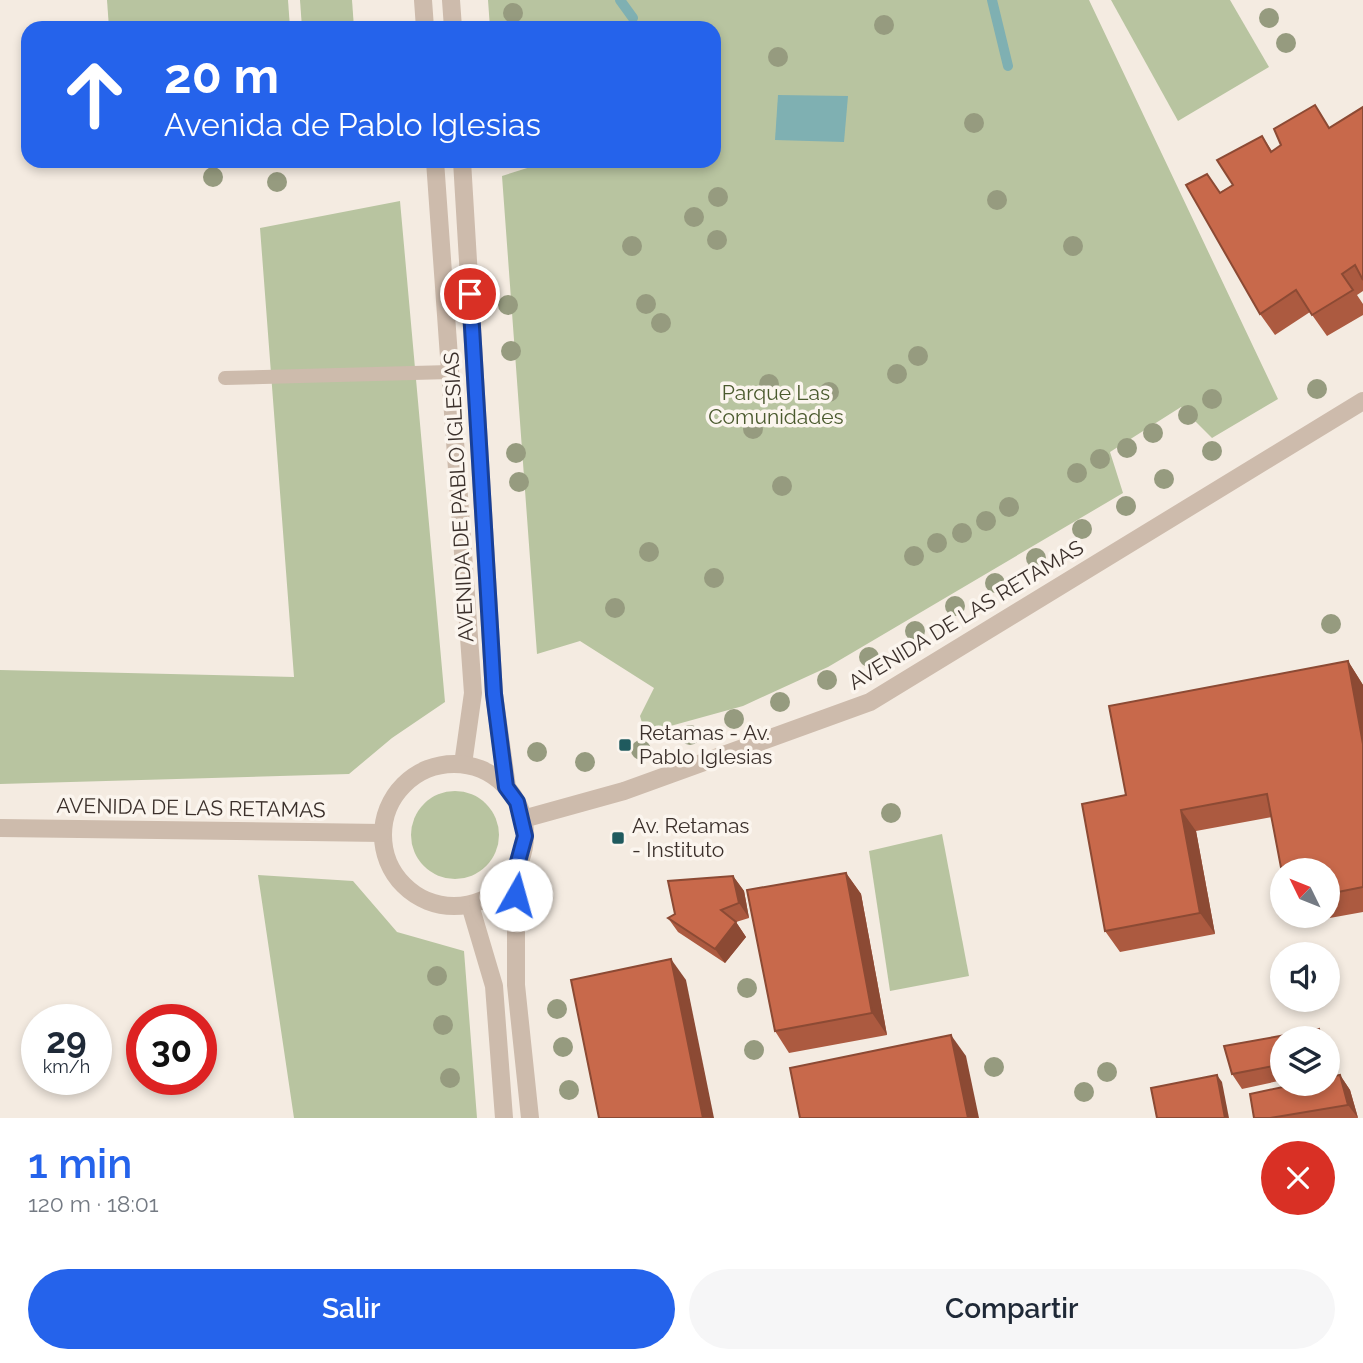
<!DOCTYPE html>
<html lang="es">
<meta charset="utf-8">
<style>
:root{--surface:#fff;--page:#f6f6f7;--text:#1f2937;--muted:#747a83;--accent:#2563eb}
body{margin:0;font-family:Raleway,sans-serif;background:var(--page);color:var(--text);height:100vh;display:flex;flex-direction:column;font-size:26px;white-space:nowrap}
*{box-sizing:border-box;margin:0}
p{font-size:23px;color:var(--muted)}
.icon{flex:none;width:38px;height:38px;fill:none;stroke:currentColor;stroke-width:2;stroke-linecap:round;stroke-linejoin:round}
.map{position:relative;height:1118px;overflow:hidden}
.drawer{display:flex;flex-direction:column;background:var(--surface);flex:1}
.drawer>*{flex:none}
.hud{position:absolute;left:21px;top:21px;width:700px;height:147px;border-radius:21px;box-shadow:0 4px 10px #0003;background:#2563eb;color:#fff;overflow:hidden}
.needle{width:46px;rotate:313deg}
.controls{position:absolute;left:1270px;top:858px;display:grid;gap:14px}
.controls a{display:grid;place-items:center;width:70px;height:70px;border-radius:50%;background:var(--surface);box-shadow:0 4px 10px #0003;font-size:35px}
.speed{position:absolute;left:21px;top:1004px;display:flex;gap:14px;font-size:35px;font-weight:700;text-align:center}
.speed>*{display:grid;place-content:center;width:91px;height:91px;border-radius:50%;background:var(--surface);box-shadow:0 4px 10px #0003;line-height:1}
.speed small{font-size:18px;font-weight:400}
.speed .limit{border:10px solid #d22;background:#fff;color:#111}
.pin{position:absolute;display:grid;place-items:center;width:60px;height:60px;color:#fff;margin:-30px;border:4px solid #fff;border-radius:50%;box-shadow:0 2px 7px #0007}
.me{position:absolute;width:77px;margin:-38px;rotate:7deg;stroke-linejoin:round;filter:drop-shadow(0 0 5px #0008)}
.turn{display:flex;align-items:center;gap:24px;height:147px;padding:0 28px;font-size:32px}
.turn .icon{width:91px;height:91px;stroke-width:2.5}
.turn b{display:block;font-size:49px;line-height:60px}
.round{display:grid;place-items:center;flex:none;width:74px;height:74px;border-radius:37px;background:var(--page)}
.headline{display:flex;align-items:center;justify-content:space-between;height:119px;padding:0 28px}
h1{font-size:42px;font-weight:600;line-height:52px;color:var(--accent)}
.cta{display:flex;gap:14px;margin-top:auto;padding:14px 28px}
.cta a{flex:1;height:80px;border-radius:42px;background:var(--accent);color:#fff;font-size:28px;font-weight:600;line-height:80px;text-align:center}
.cta a+a{background:var(--page);color:var(--text)}
.map>svg:first-child{display:block}
.green{fill:#b8c4a0}
.water{fill:#7fb0b2}
.lines{fill:none;stroke-linecap:round;stroke-linejoin:round}
.stream{stroke:#7fb0b2;stroke-width:10}
.service{stroke:#cdbbac;stroke-width:14}
.minor{stroke:#cdbbac;stroke-width:18}
.tertiary{stroke:#cdbbac;stroke-width:18}
.tree{fill:#969b7f}
.wall{fill:#ac5a40}
.shaded-wall{fill:#8c4a34}
.building{fill:#c8694b;stroke:#8c4a34;stroke-width:2}
.route-casing{stroke:#184099;stroke-width:18}
.route{stroke:#2563eb;stroke-width:12}
.poi-dot{fill:#1f5a5e;stroke:#fbf5ee;stroke-width:2.5}
.labels{text-anchor:middle;stroke-width:7;stroke-linejoin:round;paint-order:stroke}
.park-label{font-size:21px;fill:#4a5a2e;stroke:#fbf5ee}
.street-label{font-size:21px;fill:#3b302b;stroke:#fbf5ee}
.poi-label{font-size:21px;fill:#3b302b;stroke:#fbf5ee;text-anchor:start}
</style>
<div class="map">
<svg width="1363" height="1118" viewBox="0 0 1363 1118">
<rect width="100%" height="100%" fill="#f4ebe1"/>
<!-- green -->
<g class="green">
<polygon points="107,0 288,0 290,28 109,28"/>
<polygon points="300,0 352,0 354,28 302,28"/>
<polygon points="488,0 1089,0 1278,399 1212,438 1181,407 1110,452 1123,493 828,667 743,706 645,733 640,716 654,688 580,641 537,654 502,176 540,164 541,161 714,161 714,28 490,28"/>
<polygon points="1111,0 1230,0 1269,67 1178,121"/>
<polygon points="400,201 445,702 392,738 349,774 0,784 0,670 294,677 260,228"/>
<circle cx="455" cy="835" r="44"/>
<polygon points="942,834 969,976 890,991 869,851"/>
<polygon points="258,875 353,881 397,932 464,951 477,1118 294,1118"/>
</g>
<!-- water -->
<polygon class="water" points="778,95 848,96 844,142 775,140"/>
<g class="lines">
<!-- stream -->
<g class="stream">
<polyline points="620,0 633,18"/>
<polyline points="992,0 1008,66"/>
</g>
<!-- service -->
<polyline class="service" points="225,378 450,372"/>
<!-- minor -->
<g class="minor">
<polyline points="423,0 425,28"/>
<polyline points="451,0 453,28"/>
<polyline points="435,161 473,693 463,764"/>
<polyline points="462,161 494,694 507,787"/>
<polyline points="516,869 516,985 530,1118"/>
<polyline points="470,905 494,986 504,1118"/>
</g>
<!-- tertiary -->
<g class="tertiary">
<circle cx="454" cy="835" r="71"/>
<polyline points="523,819 624,791 870,702 1363,401"/>
<polyline points="0,828 382,833"/>
</g>
</g>
<!-- trees -->
<g class="tree">
<circle cx="513" cy="13" r="10"/>
<circle cx="1269" cy="18" r="10"/>
<circle cx="884" cy="25" r="10"/>
<circle cx="1286" cy="43" r="10"/>
<circle cx="778" cy="57" r="10"/>
<circle cx="974" cy="123" r="10"/>
<circle cx="213" cy="177" r="10"/>
<circle cx="277" cy="182" r="10"/>
<circle cx="718" cy="197" r="10"/>
<circle cx="997" cy="200" r="10"/>
<circle cx="694" cy="217" r="10"/>
<circle cx="717" cy="240" r="10"/>
<circle cx="632" cy="246" r="10"/>
<circle cx="1073" cy="246" r="10"/>
<circle cx="646" cy="304" r="10"/>
<circle cx="508" cy="305" r="10"/>
<circle cx="661" cy="323" r="10"/>
<circle cx="511" cy="351" r="10"/>
<circle cx="918" cy="356" r="10"/>
<circle cx="897" cy="374" r="10"/>
<circle cx="769" cy="384" r="10"/>
<circle cx="1317" cy="389" r="10"/>
<circle cx="829" cy="392" r="10"/>
<circle cx="1212" cy="399" r="10"/>
<circle cx="1188" cy="415" r="10"/>
<circle cx="753" cy="429" r="10"/>
<circle cx="1153" cy="433" r="10"/>
<circle cx="1127" cy="448" r="10"/>
<circle cx="1212" cy="451" r="10"/>
<circle cx="516" cy="453" r="10"/>
<circle cx="1100" cy="459" r="10"/>
<circle cx="1077" cy="473" r="10"/>
<circle cx="1164" cy="479" r="10"/>
<circle cx="519" cy="482" r="10"/>
<circle cx="782" cy="486" r="10"/>
<circle cx="1126" cy="506" r="10"/>
<circle cx="1009" cy="507" r="10"/>
<circle cx="986" cy="521" r="10"/>
<circle cx="1082" cy="529" r="10"/>
<circle cx="962" cy="533" r="10"/>
<circle cx="937" cy="543" r="10"/>
<circle cx="649" cy="552" r="10"/>
<circle cx="914" cy="556" r="10"/>
<circle cx="1036" cy="558" r="10"/>
<circle cx="714" cy="578" r="10"/>
<circle cx="995" cy="583" r="10"/>
<circle cx="955" cy="606" r="10"/>
<circle cx="615" cy="608" r="10"/>
<circle cx="1331" cy="624" r="10"/>
<circle cx="915" cy="631" r="10"/>
<circle cx="869" cy="657" r="10"/>
<circle cx="827" cy="680" r="10"/>
<circle cx="780" cy="702" r="10"/>
<circle cx="734" cy="719" r="10"/>
<circle cx="690" cy="735" r="10"/>
<circle cx="641" cy="750" r="10"/>
<circle cx="537" cy="752" r="10"/>
<circle cx="585" cy="762" r="10"/>
<circle cx="891" cy="813" r="10"/>
<circle cx="437" cy="976" r="10"/>
<circle cx="747" cy="988" r="10"/>
<circle cx="557" cy="1009" r="10"/>
<circle cx="443" cy="1025" r="10"/>
<circle cx="563" cy="1047" r="10"/>
<circle cx="754" cy="1050" r="10"/>
<circle cx="994" cy="1067" r="10"/>
<circle cx="1107" cy="1072" r="10"/>
<circle cx="450" cy="1078" r="10"/>
<circle cx="569" cy="1090" r="10"/>
<circle cx="1084" cy="1092" r="10"/>
</g>
<!-- wall -->
<g class="wall">
<polygon points="1363,107 1363,291 1357,295 1363,304 1363,315 1327,336 1310,312 1275,335 1260,314 1220,192 1233,185 1262,136 1272,151 1330,127"/>
<polygon points="1348,661 1363,685 1363,912 1302,923 1297,915 1328,915 1328,870 1272,817 1196,831 1215,934 1120,952 1105,931 1126,795"/>
<polygon points="846,873 861,894 887,1035 789,1053 775,1031"/>
<polygon points="733,876 744,891 749,918 736,922 746,937 725,963 678,932 668,918"/>
<polygon points="1319,1029 1325,1038 1283,1038 1283,1080 1242,1089 1232,1074 1224,1046"/>
<polygon points="1328,1043 1335,1070 1328,1071"/>
<polygon points="1340,1075 1350,1090 1358,1118 1254,1118"/>
</g>
<!-- shaded-wall -->
<g class="shaded-wall">
<polygon points="1348,661 1363,685 1363,744"/>
<polygon points="1181,810 1196,831 1215,934 1200,913"/>
<polygon points="846,873 861,894 887,1035 872,1013"/>
<polygon points="733,876 744,891 749,918 739,903"/>
<polygon points="736,922 746,937 725,963 715,949"/>
<polygon points="671,959 686,980 714,1118 703,1118"/>
<polygon points="951,1035 966,1056 979,1118 968,1118"/>
<polygon points="1328,1043 1329,1044 1335,1070 1328,1060"/>
<polygon points="1217,1075 1222,1082 1229,1118 1225,1118"/>
<polygon points="1340,1075 1350,1090 1358,1118 1348,1105"/>
</g>
<!-- building -->
<g class="building">
<polygon points="1315,105 1329,128 1363,107 1363,280 1355,265 1342,274 1353,290 1312,315 1296,290 1260,314 1186,185 1207,174 1220,193 1233,185 1217,160 1262,136 1271,152 1281,145 1274,129"/>
<polygon points="1348,661 1363,744 1363,887 1328,894 1328,870 1283,870 1283,878 1267,794 1181,810 1200,913 1105,931 1082,804 1126,795 1109,706"/>
<polygon points="846,873 872,1013 775,1031 747,890"/>
<polygon points="733,876 739,903 721,910 736,922 715,949 668,918 675,914 668,881"/>
<polygon points="671,959 703,1118 599,1118 571,980"/>
<polygon points="1319,1029 1321,1038 1283,1038 1283,1064 1232,1074 1224,1046"/>
<polygon points="951,1035 968,1118 800,1118 790,1068"/>
<polygon points="1217,1075 1225,1118 1157,1118 1151,1088"/>
<polygon points="1340,1075 1348,1105 1270,1118 1254,1118 1250,1094 1302,1083 1328,1083 1328,1077"/>
</g>
<g class="lines">
<!-- route casing -->
<g class="route-casing">
<polyline id="route" points="470,294 494,694 506,787 517,802 525,836 516,869 516,895"/>
</g>
<!-- route -->
<use href="#route" class="route"/>
</g>
<!-- markers -->
<g class="poi-dot">
<rect x="618" y="738" width="14" height="14" rx="3.5"/>
<rect x="611" y="831" width="14" height="14" rx="3.5"/>
</g>
<g class="labels">
<!-- park labels -->
<g class="park-label">
<text x="776" y="400">Parque Las<tspan x="776" dy="24">Comunidades</tspan></text>
</g>
<!-- street labels -->
<g class="street-label">
<text transform="translate(459 497) rotate(-93)" y="7">AVENIDA DE PABLO IGLESIAS</text>
<text transform="translate(966 615) rotate(-31)" y="7">AVENIDA DE LAS RETAMAS</text>
<text transform="translate(191 808) rotate(1)" y="7">AVENIDA DE LAS RETAMAS</text>
</g>
<!-- poi labels -->
<g class="poi-label">
<text x="639" y="740">Retamas - Av.<tspan x="639" dy="24">Pablo Iglesias</tspan></text>
<text x="632" y="833">Av. Retamas<tspan x="632" dy="24">- Instituto</tspan></text>
</g>
</g>
</svg>
<div class="controls">
<a><svg class="needle" viewBox="-14 -14 28 28"><path d="M0-13l5 13h-10z" fill="#e53935"/><path d="M0 13l5-13h-10z" fill="#747a83"/></svg></a>
<a><svg class="icon" aria-label="sound" viewBox="0 0 24 24"><path d="M4 9h4l5-4v14l-5-4H4zM17 9q2 3 0 6"/></svg></a>
<a><svg class="icon" aria-label="layers" viewBox="0 0 24 24"><path d="M12 4l9 5-9 5-9-5zM3 14l9 5 9-5"/></svg></a>
</div>
<div class="speed"><div>29<small>km/h</small></div><div class="limit">30</div></div>
<div class="pin" style="left:470px;top:294px;background:#d93025"><svg class="icon" aria-label="arrive" viewBox="0 0 24 24"><path d="M6 21V4h12l-3 4 3 4H6"/></svg></div>
<svg class="me" style="left:516px;top:895px" viewBox="-20 -20 40 40"><circle r="19" fill="#fff"/><path d="M0-13L10 11 0 6-10 11z" fill="#2563eb"/></svg>
<div class="hud">
<div class="turn"><svg class="icon" aria-label="ahead" viewBox="0 0 24 24"><path d="M12 20V5M6 11l6-6 6 6"/></svg><div><b>20 m</b>Avenida de Pablo Iglesias</div></div>
</div>
</div>
<section class="drawer">
<div class="headline"><div><h1>1 min</h1><p>120 m · 18:01</p></div><a class="round" style="background:#d93025;color:#fff"><svg class="icon" aria-label="close" viewBox="0 0 24 24"><path d="M6 6l12 12M18 6L6 18"/></svg></a></div>
<div class="cta"><a>Salir</a><a>Compartir</a></div>
</section>
